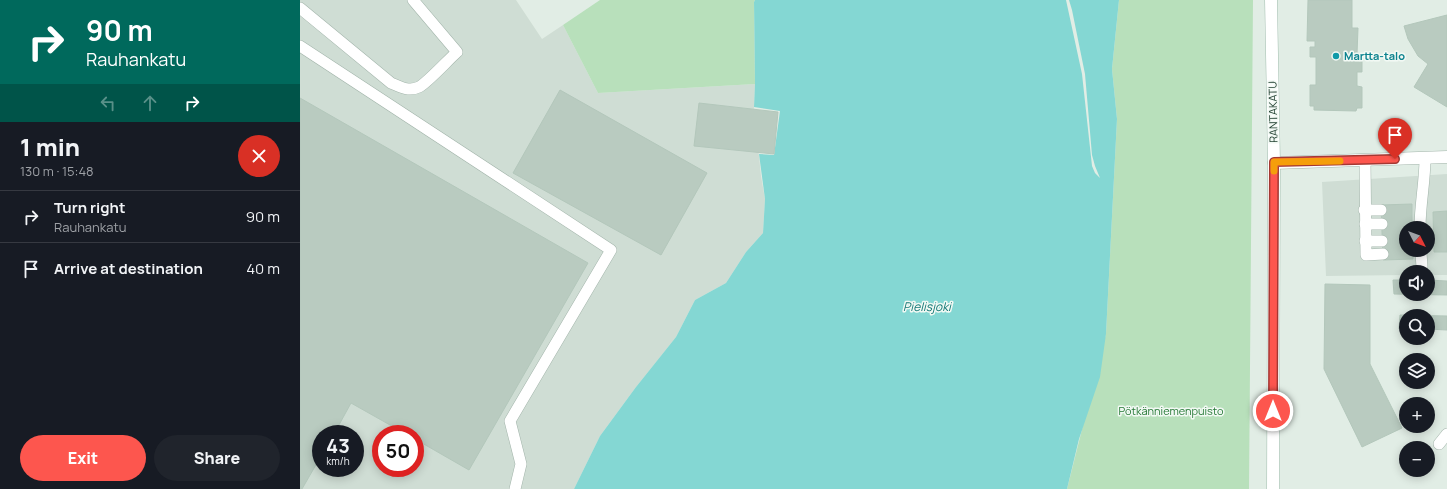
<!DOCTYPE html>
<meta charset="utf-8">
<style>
:root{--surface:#171b24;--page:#20242c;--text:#f1f3f6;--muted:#9ea1a6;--line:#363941;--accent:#fd564e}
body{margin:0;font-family:Manrope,sans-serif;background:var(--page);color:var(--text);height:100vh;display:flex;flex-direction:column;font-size:15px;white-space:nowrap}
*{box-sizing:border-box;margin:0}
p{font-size:13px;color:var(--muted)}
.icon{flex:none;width:22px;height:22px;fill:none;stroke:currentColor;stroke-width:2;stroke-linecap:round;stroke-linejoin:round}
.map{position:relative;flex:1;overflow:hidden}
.sheet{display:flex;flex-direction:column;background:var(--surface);width:300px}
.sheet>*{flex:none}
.guide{background:#00695c;color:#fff;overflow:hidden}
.needle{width:26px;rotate:132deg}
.fabs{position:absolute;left:1099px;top:221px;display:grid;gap:8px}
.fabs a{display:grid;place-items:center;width:36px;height:36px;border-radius:50%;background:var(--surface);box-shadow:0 2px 10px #0003;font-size:20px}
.speed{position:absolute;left:12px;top:425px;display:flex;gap:8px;font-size:20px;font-weight:700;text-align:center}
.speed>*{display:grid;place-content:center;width:52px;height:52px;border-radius:50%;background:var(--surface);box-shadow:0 2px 10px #0003;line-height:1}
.speed small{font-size:10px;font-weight:400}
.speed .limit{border:6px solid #d22;background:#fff;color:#111}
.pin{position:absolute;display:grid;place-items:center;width:34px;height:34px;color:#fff;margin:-41px -17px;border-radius:50% 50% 50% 0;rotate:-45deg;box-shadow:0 0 4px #0007}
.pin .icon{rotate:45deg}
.me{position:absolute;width:44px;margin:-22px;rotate:0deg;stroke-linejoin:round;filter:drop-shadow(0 0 3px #0008)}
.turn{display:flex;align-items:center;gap:14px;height:84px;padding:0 20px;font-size:18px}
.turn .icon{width:52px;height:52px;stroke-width:2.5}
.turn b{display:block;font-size:28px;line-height:34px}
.lanes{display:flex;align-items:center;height:38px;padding:0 20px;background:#0003;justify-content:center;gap:20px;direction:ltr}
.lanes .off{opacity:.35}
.round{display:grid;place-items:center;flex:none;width:42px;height:42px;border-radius:21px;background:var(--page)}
.overview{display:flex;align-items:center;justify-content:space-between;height:68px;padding:0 20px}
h1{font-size:24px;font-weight:800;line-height:30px}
.button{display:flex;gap:8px;margin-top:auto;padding:8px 20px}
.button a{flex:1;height:46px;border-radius:24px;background:var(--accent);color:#fff;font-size:16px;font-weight:800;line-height:46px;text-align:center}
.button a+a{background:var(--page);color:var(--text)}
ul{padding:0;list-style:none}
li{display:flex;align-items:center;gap:12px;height:52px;padding:0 20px;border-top:1px solid var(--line)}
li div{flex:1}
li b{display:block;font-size:15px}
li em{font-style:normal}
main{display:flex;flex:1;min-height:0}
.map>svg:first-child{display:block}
.built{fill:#cfddd4;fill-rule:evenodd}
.green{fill:#b8e0bb}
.water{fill:#84d7d3}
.pier{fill:#e1ede5}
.building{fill:#b9cbc0;stroke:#b3c7bb}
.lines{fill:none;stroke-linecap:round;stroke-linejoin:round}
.service-casing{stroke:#a3b5ab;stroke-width:12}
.tertiary-casing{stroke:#a3b5ab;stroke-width:13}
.secondary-casing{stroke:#a1bdae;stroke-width:13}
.service{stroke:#fff;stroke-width:11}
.tertiary{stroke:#fff;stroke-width:12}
.secondary{stroke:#fff;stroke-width:12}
.route-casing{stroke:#a43833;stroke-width:10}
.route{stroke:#fd564e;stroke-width:7}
.slow{stroke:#f59e0b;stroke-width:7}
.culture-dot{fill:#0f9aa8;stroke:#f2f9f4;stroke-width:1.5}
.labels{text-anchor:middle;stroke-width:3;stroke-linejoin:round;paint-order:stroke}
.culture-label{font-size:11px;font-weight:bold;fill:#0d838f;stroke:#f2f9f4;text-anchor:start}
.street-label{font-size:11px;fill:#203f30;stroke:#f2f9f4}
.park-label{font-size:11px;fill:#267936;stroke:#f2f9f4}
.water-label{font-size:12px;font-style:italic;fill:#157a77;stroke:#f2f9f4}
</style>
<main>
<section class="sheet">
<div class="guide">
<div class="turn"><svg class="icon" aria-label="right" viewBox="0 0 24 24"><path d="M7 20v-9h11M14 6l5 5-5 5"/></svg><div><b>90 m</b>Rauhankatu</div></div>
<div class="lanes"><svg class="icon off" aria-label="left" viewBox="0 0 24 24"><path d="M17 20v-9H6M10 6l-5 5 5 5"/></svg><svg class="icon off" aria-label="ahead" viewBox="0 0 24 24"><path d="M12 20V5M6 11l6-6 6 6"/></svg><svg class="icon" aria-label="right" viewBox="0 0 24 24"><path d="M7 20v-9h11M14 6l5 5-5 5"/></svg></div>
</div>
<div class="overview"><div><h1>1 min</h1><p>130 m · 15:48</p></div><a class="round" style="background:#d93025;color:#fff"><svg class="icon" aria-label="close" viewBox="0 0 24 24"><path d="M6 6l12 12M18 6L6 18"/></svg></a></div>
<ul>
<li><svg class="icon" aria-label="right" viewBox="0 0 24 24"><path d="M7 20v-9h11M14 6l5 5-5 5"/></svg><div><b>Turn right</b><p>Rauhankatu</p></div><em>90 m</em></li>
<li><svg class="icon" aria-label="arrive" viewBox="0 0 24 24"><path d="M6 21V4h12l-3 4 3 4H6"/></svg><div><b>Arrive at destination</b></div><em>40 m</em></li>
</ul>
<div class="button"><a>Exit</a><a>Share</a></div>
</section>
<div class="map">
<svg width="1147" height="489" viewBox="0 0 1147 489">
<rect width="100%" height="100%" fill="#e1ede5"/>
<!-- built -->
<g class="built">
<path d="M0,0H216L242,39L263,25L298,93L455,84L454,107L461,176L465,199L463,233L446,252L426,283L395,300L376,337L336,387L300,436L274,489H0ZM21,434H55V468H21ZM81,434H115V468H81Z"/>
<path d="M1147,174V275H1128V272H1106V275L1026,276L1022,182ZM1106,228H1128V250H1106Z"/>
</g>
<!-- green -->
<g class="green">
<polygon points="300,0 455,0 454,2 455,84 298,93 263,25"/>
<polygon points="819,0 953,0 949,489 767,489 806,334 817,119 812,69"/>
</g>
<!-- water -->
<polygon class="water" points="455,0 819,0 812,69 817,119 806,334 800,377 779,439 767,489 274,489 300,436 336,387 376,337 395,300 426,283 446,252 463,233 465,199 459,154 474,155 480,111 454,107 455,84 454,2"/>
<!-- pier -->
<polygon class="pier" points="766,0 769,0 772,10 785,74 792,155 795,166 800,178 795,173 792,166 782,74"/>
<!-- building -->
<g class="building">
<polygon points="1008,0 1052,0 1052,28 1058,28 1057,54 1062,54 1062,72 1057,72 1057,86 1062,87 1062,108 1057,108 1056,111 1014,110 1014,106 1010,106 1010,85 1016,85 1016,57 1010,57 1010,47 1015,47 1015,41 1007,41"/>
<polygon points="1147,15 1147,107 1114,87 1128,64 1118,56 1108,39 1104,26"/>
<polygon points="260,90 407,173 361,255 213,173"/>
<polygon points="0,98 288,263 169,470 115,439 115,434 106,434 51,403 34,434 21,434 21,456 2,489 0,489"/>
<polygon points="399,103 478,112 474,154 394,146"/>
<polygon points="1112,204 1112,228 1106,228 1106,250 1113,250 1113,259 1083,260 1081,205"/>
<polygon points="1147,211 1147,252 1134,252 1133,212"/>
<polygon points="1093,280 1106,280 1106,294 1128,294 1128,280 1147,281 1147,295 1094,294"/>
<polygon points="1025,284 1070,285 1070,364 1102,428 1062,447 1024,369"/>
<polygon points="1100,315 1147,316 1147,330 1128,329 1128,316 1106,316 1106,329 1099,329"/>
</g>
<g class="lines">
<!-- service casing -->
<g class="service-casing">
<g id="service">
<path d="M0,8L91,83C100,87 109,92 119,87C127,83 148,60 157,52L113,0"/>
<polyline points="0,46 311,250 210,421 221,464 215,489"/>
<polyline points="1065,160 1066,255 1083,254"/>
<polyline points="1064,210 1081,210"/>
<polyline points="1065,224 1082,224"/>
<path d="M1120,228C1120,204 1125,182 1125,158"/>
<polyline points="1065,241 1082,241"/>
<polyline points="1121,253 1122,267"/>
<polyline points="1139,444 1147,434"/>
</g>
</g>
<!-- tertiary casing -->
<g class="tertiary-casing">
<polyline id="tertiary" points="974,163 1147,157"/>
</g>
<!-- secondary casing -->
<g class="secondary-casing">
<polyline id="secondary" points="971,0 974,163 973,489"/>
</g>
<!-- service -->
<use href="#service" class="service"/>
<!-- tertiary -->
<use href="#tertiary" class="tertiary"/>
<!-- secondary -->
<use href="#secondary" class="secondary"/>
</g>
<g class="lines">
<!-- route casing -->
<g class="route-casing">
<polyline id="route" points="973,411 974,162 1095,159"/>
</g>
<!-- route -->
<use href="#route" class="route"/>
<!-- slow -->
<polyline class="slow" points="974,171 974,162 1040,161"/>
</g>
<!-- markers -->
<circle class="culture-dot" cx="1036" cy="56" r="4"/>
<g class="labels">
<!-- culture labels -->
<g class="culture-label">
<text x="1044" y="60">Martta-talo</text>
</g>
<!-- street labels -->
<g class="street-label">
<text transform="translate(973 112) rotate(-91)" y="4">RANTAKATU</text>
</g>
<!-- park labels -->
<g class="park-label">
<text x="871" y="415">Pötkänniemenpuisto</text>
</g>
<!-- water labels -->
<g class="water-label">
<text x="627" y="311">Pielisjoki</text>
</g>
</g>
</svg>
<div class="fabs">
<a><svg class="needle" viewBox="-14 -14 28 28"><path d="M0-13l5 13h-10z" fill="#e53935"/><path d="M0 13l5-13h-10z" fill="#9ea1a6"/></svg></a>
<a><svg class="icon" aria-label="sound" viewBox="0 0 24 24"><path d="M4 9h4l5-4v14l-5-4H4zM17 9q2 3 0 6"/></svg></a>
<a><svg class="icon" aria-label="search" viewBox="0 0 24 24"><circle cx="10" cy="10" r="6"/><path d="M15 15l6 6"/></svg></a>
<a><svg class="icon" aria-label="layers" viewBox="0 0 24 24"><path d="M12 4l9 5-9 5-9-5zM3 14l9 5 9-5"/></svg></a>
<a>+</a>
<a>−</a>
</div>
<div class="speed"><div>43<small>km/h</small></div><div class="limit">50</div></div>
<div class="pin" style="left:1095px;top:159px;background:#d93025"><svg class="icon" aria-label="arrive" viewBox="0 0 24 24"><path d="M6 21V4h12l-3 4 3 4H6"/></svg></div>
<svg class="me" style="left:973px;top:411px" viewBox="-20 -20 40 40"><circle r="17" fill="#fd564e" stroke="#fff" stroke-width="3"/><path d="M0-11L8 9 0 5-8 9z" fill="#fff"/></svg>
</div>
</main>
